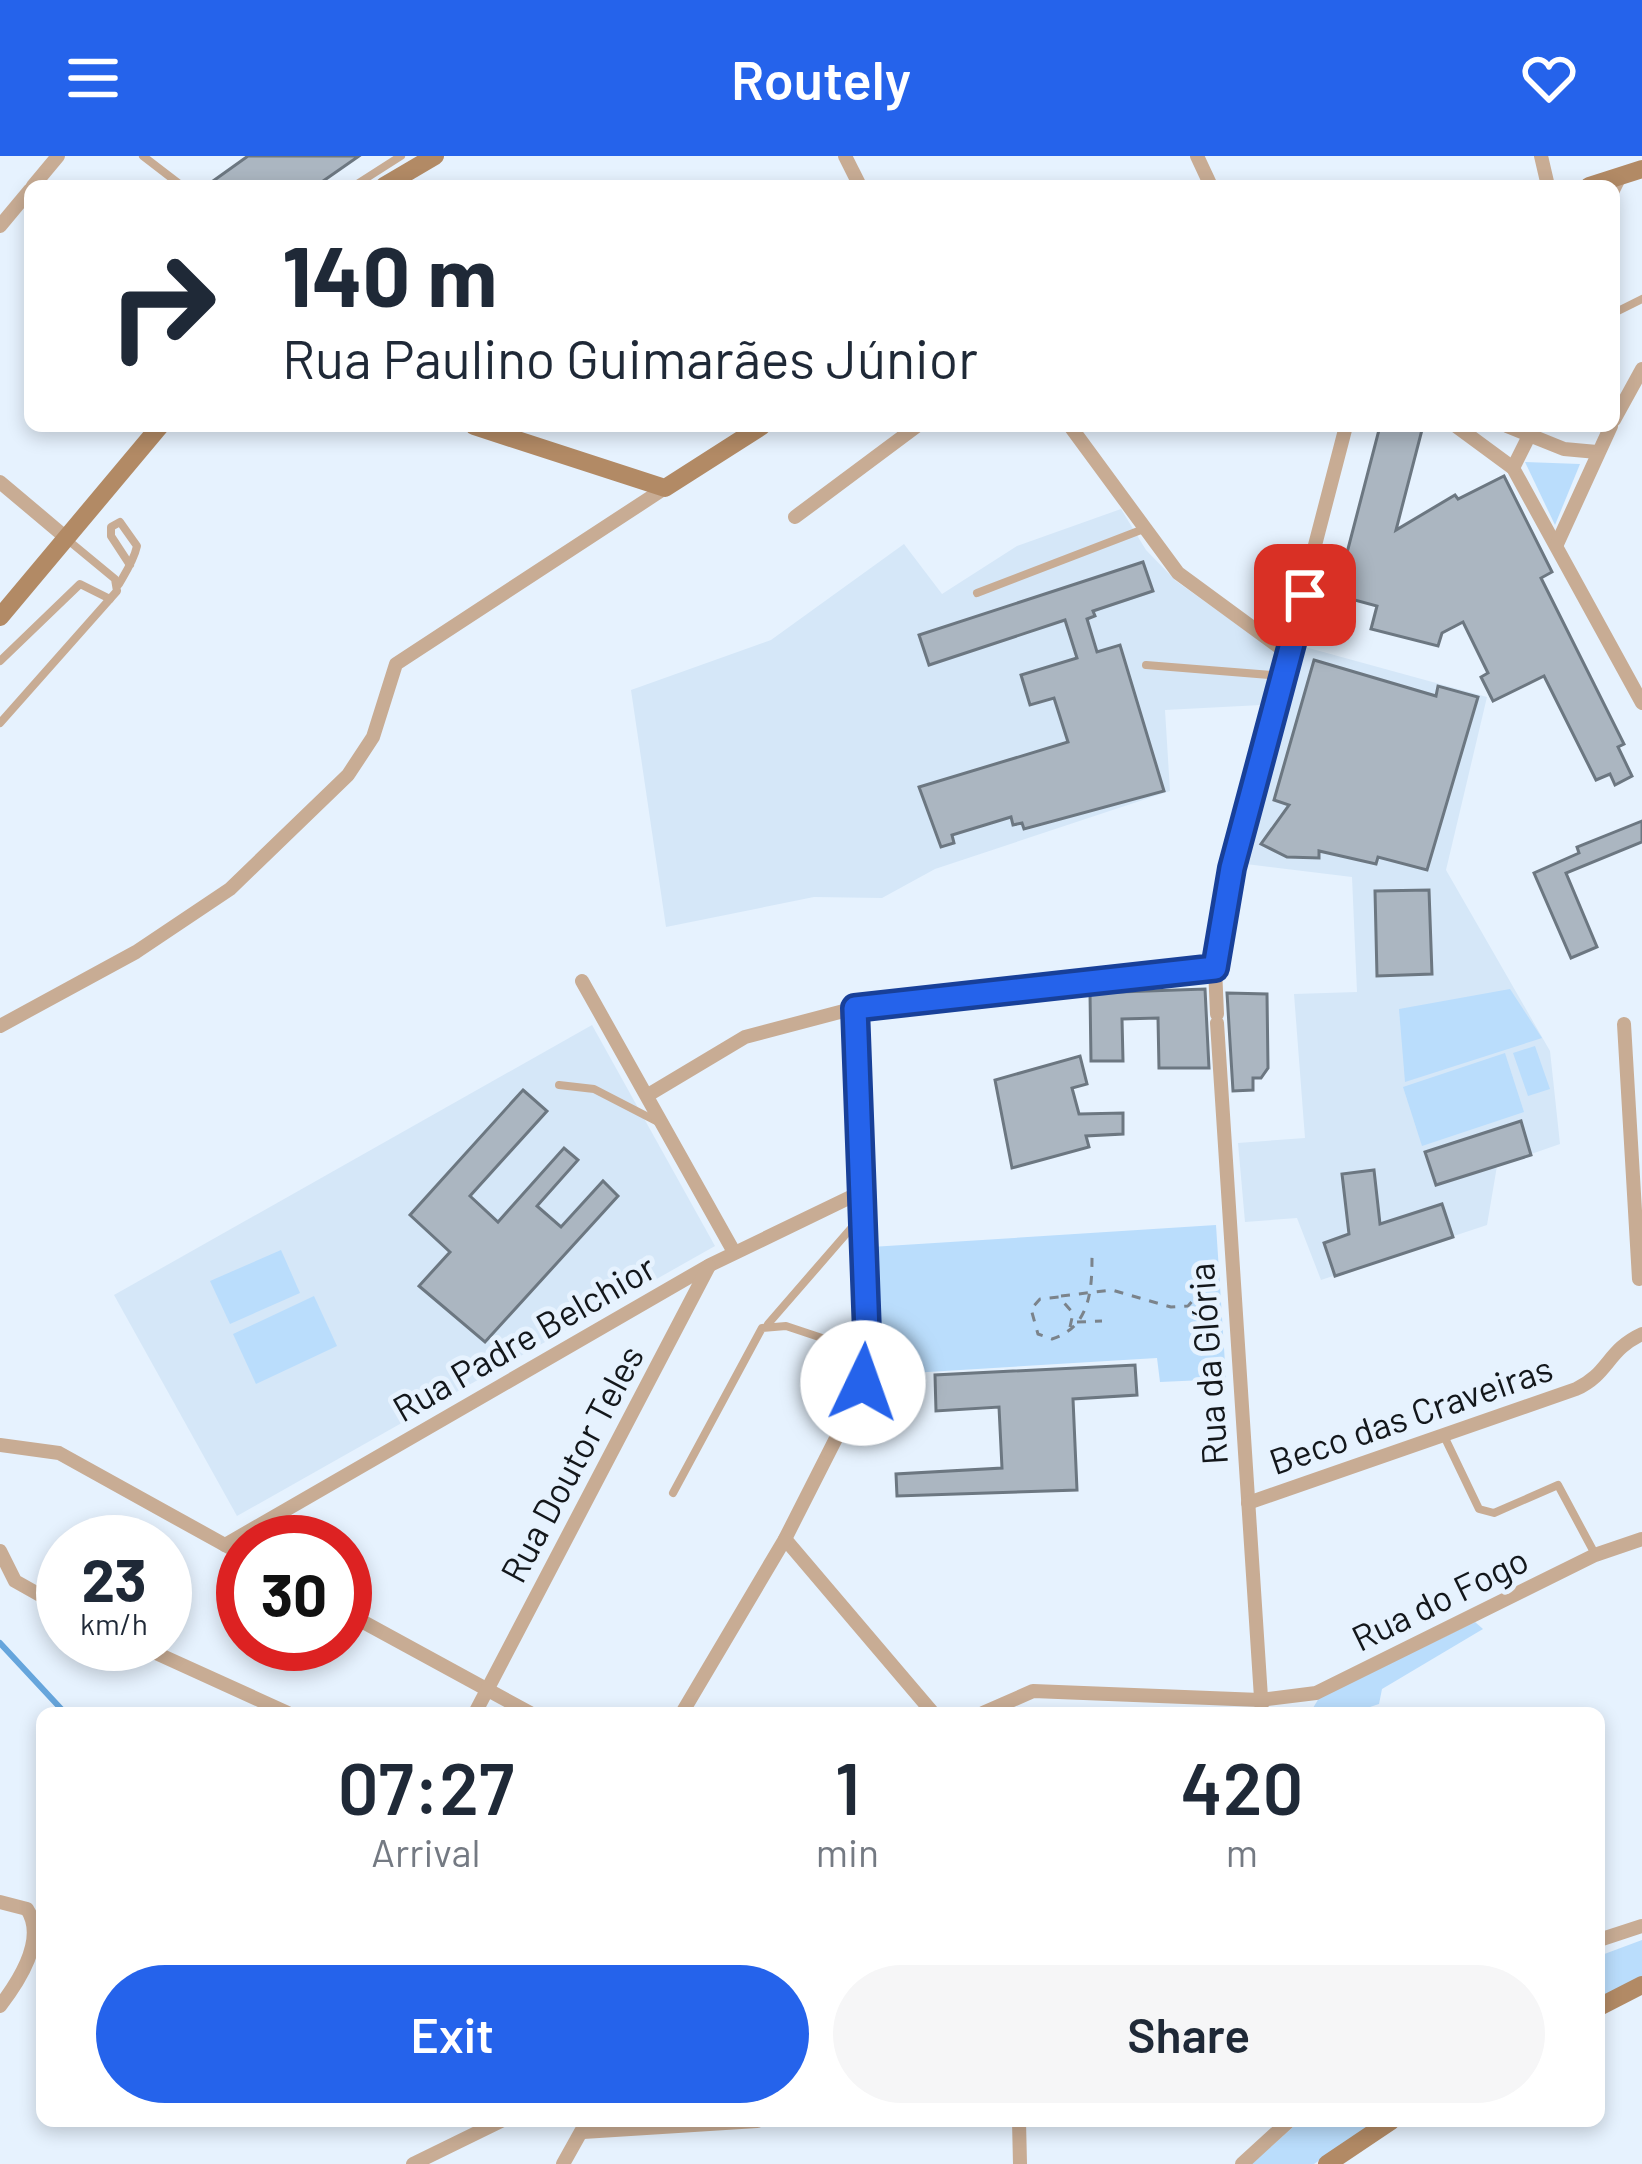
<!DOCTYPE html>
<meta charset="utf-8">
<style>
:root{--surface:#fff;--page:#f6f6f7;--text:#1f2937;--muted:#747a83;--accent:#2563eb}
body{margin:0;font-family:Barlow,sans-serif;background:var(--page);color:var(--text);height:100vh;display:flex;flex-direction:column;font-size:45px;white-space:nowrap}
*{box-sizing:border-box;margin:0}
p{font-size:39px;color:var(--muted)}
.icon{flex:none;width:66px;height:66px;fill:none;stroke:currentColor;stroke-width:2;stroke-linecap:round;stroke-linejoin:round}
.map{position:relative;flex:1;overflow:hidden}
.side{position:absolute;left:36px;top:1551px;width:1569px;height:420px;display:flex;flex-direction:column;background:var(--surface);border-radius:18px;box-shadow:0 6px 18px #0003}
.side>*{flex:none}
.guide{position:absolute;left:24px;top:24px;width:1596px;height:252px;border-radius:18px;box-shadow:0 6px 18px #0003;background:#fff;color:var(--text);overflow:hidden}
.speed{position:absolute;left:36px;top:1359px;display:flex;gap:24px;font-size:60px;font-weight:700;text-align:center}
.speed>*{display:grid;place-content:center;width:156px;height:156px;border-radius:50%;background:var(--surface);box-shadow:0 6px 18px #0003;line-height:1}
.speed small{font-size:30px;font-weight:400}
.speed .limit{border:18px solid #d22;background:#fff;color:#111}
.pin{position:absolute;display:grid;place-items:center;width:102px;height:102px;color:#fff;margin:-51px;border-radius:24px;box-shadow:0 6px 18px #0006}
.me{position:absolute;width:132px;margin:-66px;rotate:3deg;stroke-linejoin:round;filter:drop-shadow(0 0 9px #0008)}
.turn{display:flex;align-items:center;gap:42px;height:252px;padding:0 60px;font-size:54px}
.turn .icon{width:156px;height:156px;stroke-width:2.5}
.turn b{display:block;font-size:84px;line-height:102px}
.eta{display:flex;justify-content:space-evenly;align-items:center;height:204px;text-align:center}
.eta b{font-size:72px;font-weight:600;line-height:84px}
.cta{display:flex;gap:24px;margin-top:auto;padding:24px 60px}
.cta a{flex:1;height:138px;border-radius:72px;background:var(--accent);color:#fff;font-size:48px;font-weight:600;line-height:138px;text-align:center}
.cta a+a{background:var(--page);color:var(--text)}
header{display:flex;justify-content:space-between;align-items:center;height:156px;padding:0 60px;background:var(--accent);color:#fff;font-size:54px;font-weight:600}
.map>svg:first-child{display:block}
.built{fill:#d5e7f8}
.green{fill:#baddfc}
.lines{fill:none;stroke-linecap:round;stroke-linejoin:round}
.stream{stroke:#66a5dc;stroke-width:6}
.building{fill:#abb6c1;stroke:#6c7781;stroke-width:3}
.path{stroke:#7b838b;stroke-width:3;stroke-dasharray:9 9;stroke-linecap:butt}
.service{stroke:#c8ac94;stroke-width:8}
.minor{stroke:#c8ac94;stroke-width:14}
.secondary{stroke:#b28a65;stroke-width:18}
.route-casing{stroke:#184099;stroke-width:30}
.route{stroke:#2563eb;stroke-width:21}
.labels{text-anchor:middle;stroke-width:10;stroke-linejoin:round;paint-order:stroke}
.street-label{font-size:36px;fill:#13171b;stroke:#e6f2fe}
</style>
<header><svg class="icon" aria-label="menu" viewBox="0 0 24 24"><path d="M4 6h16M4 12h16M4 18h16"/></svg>Routely<svg class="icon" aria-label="heart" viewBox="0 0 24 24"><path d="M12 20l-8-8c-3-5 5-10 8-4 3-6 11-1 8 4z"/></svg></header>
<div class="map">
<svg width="1642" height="2008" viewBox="0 0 1642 2008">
<rect width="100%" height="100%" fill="#e6f2fe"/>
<!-- built -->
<g class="built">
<polygon points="1121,353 1146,394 1176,425 1276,496 1261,549 1165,554 1170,635 935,713 882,742 814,741 666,771 631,534 771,484 904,388 942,438 1017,390"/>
<polygon points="1305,491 1487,541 1446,714 1550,895 1560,988 1497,1010 1487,1069 1321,1124 1297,1062 1245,1066 1238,987 1305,982 1294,838 1357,836 1352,721 1246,708"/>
<polygon points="592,869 715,1090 237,1360 114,1139"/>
</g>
<!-- green -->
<g class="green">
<polygon points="1525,306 1580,308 1555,369"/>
<polygon points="1510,833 1542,882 1405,926 1399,853"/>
<polygon points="1535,890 1550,933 1528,940 1513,897"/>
<polygon points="1505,897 1524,956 1422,990 1403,931"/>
<polygon points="1216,1069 1226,1223 1160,1226 1157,1202 879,1219 871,1091"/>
<polygon points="281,1094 300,1137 230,1168 210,1125"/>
<polygon points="314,1140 337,1190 256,1228 233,1178"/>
<polygon points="1475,1466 1483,1473 1382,1533 1379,1548 1352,1557 1310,1557 1319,1542"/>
<polygon points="1642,1784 1642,1822 1599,1844 1599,1800"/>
<polygon points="1300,1965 1378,1965 1314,2008 1251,2008"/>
</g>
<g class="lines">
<!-- stream -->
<polyline class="stream" points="0,1487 65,1557"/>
</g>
<!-- building -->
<g class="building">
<polygon points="248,0 359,0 316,30 206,30"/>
<polygon points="1380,270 1423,270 1396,374 1455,339 1458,343 1504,320 1552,416 1541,422 1624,588 1618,591 1632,620 1615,629 1610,618 1596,624 1544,520 1493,545 1481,521 1488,517 1463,466 1442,477 1438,490 1371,473 1377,450 1336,439"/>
<polygon points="1143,406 1153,435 1093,455 1095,460 1087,463 1097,496 1120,489 1164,635 1024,673 1022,667 1013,669 1011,661 952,679 954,687 941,691 919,631 1068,586 1054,542 1030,549 1021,519 1077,502 1065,464 929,509 919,479"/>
<polygon points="1314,504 1436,540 1438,530 1478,541 1427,714 1378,701 1376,708 1319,695 1319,702 1287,701 1261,688 1289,649 1274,644"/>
<polygon points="1642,665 1642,686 1566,717 1597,791 1571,802 1534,717 1579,697 1577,691"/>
<polygon points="1429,734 1432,818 1377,820 1375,735"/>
<polygon points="1205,833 1209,912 1159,912 1158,862 1122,863 1123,905 1091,905 1090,837"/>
<polygon points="1227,837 1267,838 1268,912 1261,922 1253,922 1253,934 1233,935"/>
<polygon points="1080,900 1087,928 1072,932 1079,958 1123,957 1123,978 1086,980 1089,991 1012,1012 995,924"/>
<polygon points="523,934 547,955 470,1040 498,1066 564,992 578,1004 537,1050 561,1071 603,1025 618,1040 485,1186 419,1130 450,1096 410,1059"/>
<polygon points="1521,965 1531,999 1436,1029 1425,996"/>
<polygon points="1374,1014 1380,1068 1442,1048 1453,1081 1335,1120 1324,1087 1349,1078 1342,1018"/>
<polygon points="1135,1209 1137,1239 1073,1243 1077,1334 897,1340 896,1318 1002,1312 999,1251 936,1255 935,1219"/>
</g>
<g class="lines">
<!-- path -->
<g class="path">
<polyline points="1061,1140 1112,1134 1171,1151 1188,1150 1196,1141 1218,1140"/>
<polyline points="1077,1166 1102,1165"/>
<path d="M1070,1171L1073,1157L1059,1141L1040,1143L1031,1153L1038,1178L1052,1183C1090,1171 1092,1134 1092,1101"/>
</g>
<!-- service -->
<g class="service">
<polyline points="143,0 182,30"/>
<polyline points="354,30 401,0"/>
<polyline points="1614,39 1623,21"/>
<polyline points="1614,157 1642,143"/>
<path d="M119,428C126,416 134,404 137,390L120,366L111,371V380L130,409"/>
<polyline points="977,437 1141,374"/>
<polyline points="0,505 80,428 110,443"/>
<polyline points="1146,509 1283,520"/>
<polyline points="0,567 117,435 115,423 69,385"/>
<polyline points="559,929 594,933 658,966"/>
<polyline points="768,1168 860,1062"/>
<polyline points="1444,1280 1479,1353 1494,1357 1558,1329 1595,1398"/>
<polyline points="673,1337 762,1172 786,1170 867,1197"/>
</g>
<!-- minor -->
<g class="minor">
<polyline points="845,0 860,30"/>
<polyline points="1197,0 1211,30"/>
<polyline points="1541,0 1548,30"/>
<polyline points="33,30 58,0"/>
<polyline points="0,70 30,34"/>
<polyline points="1614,264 1642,213"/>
<polyline points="1070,270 1178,417 1290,499"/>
<polyline points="1456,270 1513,312 1642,547"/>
<polyline points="1507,270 1564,293 1597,296"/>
<polyline points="1513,312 1528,282"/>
<polyline points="0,326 64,380"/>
<polyline points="795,361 917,270"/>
<polyline points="1557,388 1611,270"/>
<polyline points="582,825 734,1096"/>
<polyline points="1217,858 1215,812 1231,712 1346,270"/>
<polyline points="1217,867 1262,1557"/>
<polyline points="1624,868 1639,1123"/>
<polyline points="0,870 136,796 230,733 348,619 373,581 396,508 665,332"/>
<polyline points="648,939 745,881 855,852 1215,812"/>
<polyline points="0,1289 59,1297 243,1399"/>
<path d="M1248,1347L1576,1233C1609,1218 1607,1194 1642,1178"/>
<polyline points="785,1383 933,1557"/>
<polyline points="225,1389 710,1109 859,1037"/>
<polyline points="0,1395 15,1425 63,1452"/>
<polyline points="345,1456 530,1557"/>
<polyline points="136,1488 288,1557"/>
<polyline points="475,1557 709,1110"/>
<polyline points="682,1557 785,1383 857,1241 867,1177 855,852"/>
<polyline points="983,1557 1033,1535 1260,1544 1316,1537 1595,1399 1642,1383"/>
<path d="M0,1746L27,1753C47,1783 19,1825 0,1850"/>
<polyline points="1599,1784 1642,1770"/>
<polyline points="1019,1965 1020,2008"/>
<polyline points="583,1976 757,1965"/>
<polyline points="413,2008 501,1965"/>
<polyline points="563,2008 587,1965"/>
<polyline points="1242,2008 1289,1965"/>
</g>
<!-- secondary -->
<g class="secondary">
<polyline points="384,30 435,0"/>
<polyline points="1589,30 1642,13"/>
<polyline points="474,270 665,332 762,270"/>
<polyline points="0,461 160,270"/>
<polyline points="1599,1851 1642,1829"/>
<polyline points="1327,2008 1391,1965"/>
</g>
</g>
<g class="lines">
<!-- route casing -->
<g class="route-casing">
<polyline id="route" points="863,1227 867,1177 855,852 1215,812 1232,712 1305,439"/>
</g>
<!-- route -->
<use href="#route" class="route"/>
</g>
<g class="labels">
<!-- street labels -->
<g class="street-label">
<text transform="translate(524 1182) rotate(-30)" y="13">Rua Padre Belchior</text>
<text transform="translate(1208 1208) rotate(-94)" y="13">Rua da Glória</text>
<text transform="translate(1411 1259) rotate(-19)" y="13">Beco das Craveiras</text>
<text transform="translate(572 1308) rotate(-62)" y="13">Rua Doutor Teles</text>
<text transform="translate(1440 1443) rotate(-26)" y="13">Rua do Fogo</text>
</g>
</g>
</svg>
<div class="speed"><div>23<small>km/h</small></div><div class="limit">30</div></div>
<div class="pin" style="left:1305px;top:439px;background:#d93025"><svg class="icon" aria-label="arrive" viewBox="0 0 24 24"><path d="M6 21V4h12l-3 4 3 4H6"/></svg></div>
<svg class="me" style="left:863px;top:1227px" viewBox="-20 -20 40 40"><circle r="19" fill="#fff"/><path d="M0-13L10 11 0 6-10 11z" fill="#2563eb"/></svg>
<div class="guide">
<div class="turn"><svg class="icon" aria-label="right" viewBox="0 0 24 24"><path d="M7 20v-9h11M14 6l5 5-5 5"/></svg><div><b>140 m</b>Rua Paulino Guimarães Júnior</div></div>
</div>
<section class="side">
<div class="eta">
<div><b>07:27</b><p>Arrival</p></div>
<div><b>1</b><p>min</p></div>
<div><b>420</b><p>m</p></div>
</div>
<div class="cta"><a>Exit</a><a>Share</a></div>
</section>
</div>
